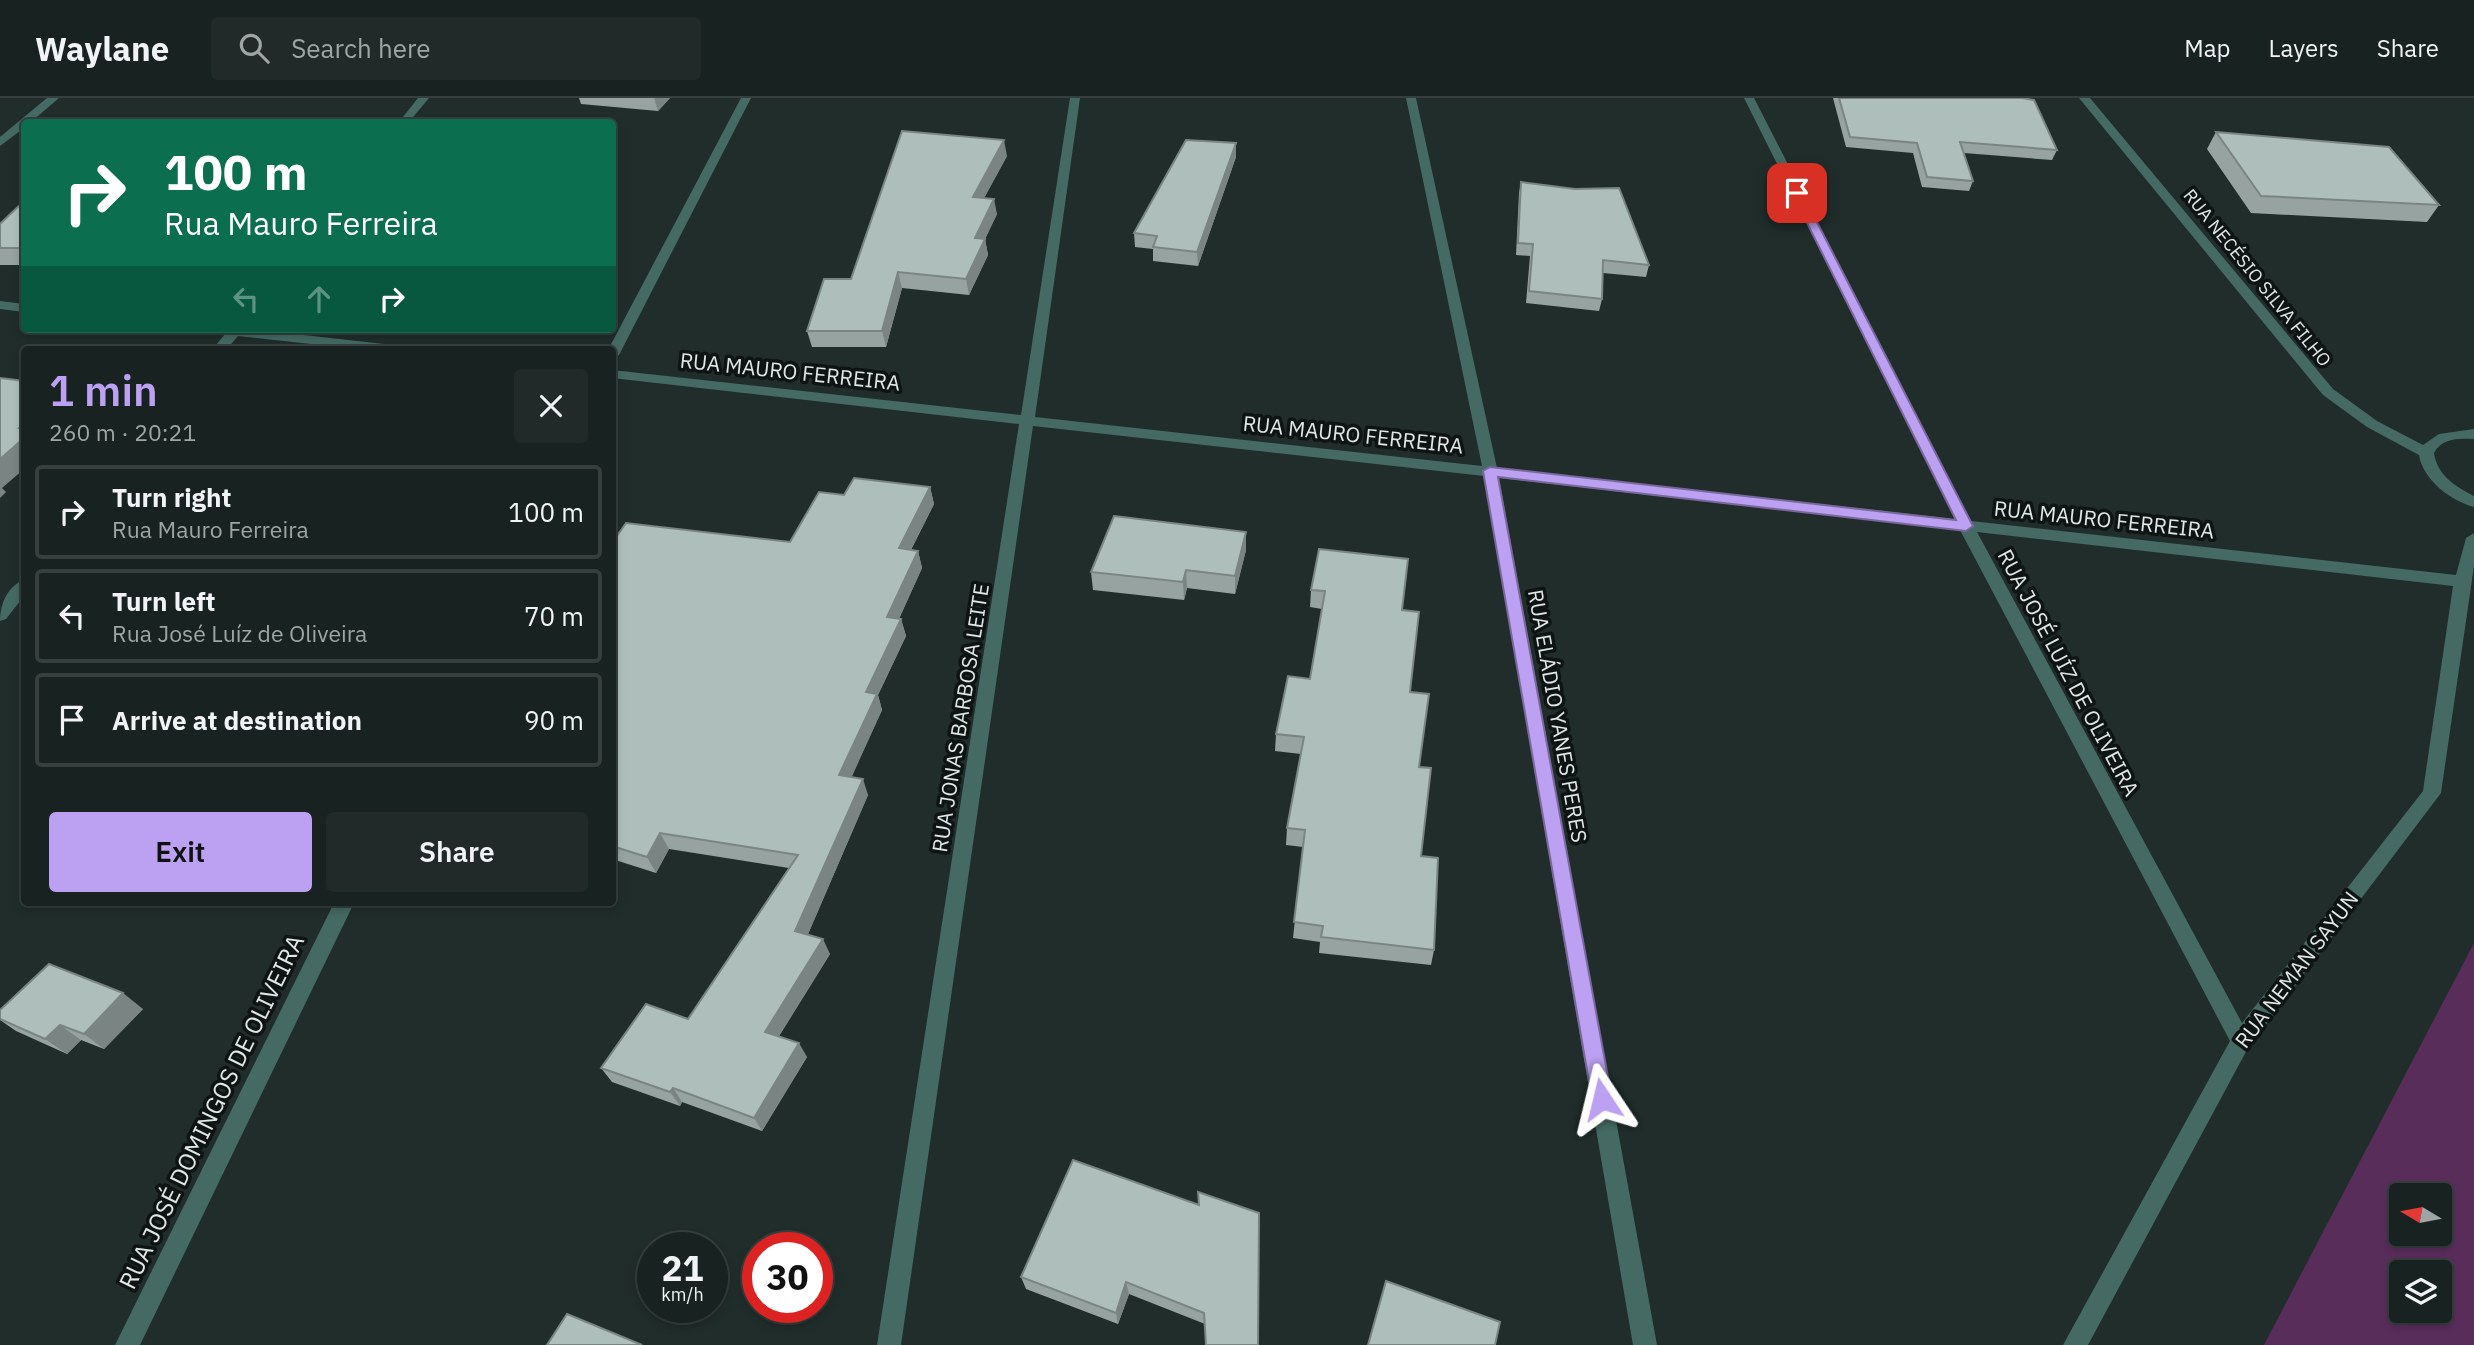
<!DOCTYPE html>
<meta charset="utf-8">
<style>
:root{--surface:#182220;--page:#212a29;--text:#f1f3f6;--muted:#9fa4a5;--line:#363f3e;--accent:#bca0f2}
body{margin:0;font-family:"IBM Plex Sans",sans-serif;background:var(--page);color:var(--text);height:100vh;display:flex;flex-direction:column;font-size:26px;white-space:nowrap}
*{box-sizing:border-box;margin:0}
p{font-size:23px;color:var(--muted)}
.icon{flex:none;width:38px;height:38px;fill:none;stroke:currentColor;stroke-width:2;stroke-linecap:round;stroke-linejoin:round}
.map{position:relative;flex:1;overflow:hidden}
.side{position:absolute;left:21px;top:248px;width:595px;height:560px;display:flex;flex-direction:column;background:var(--surface);border-radius:7px;box-shadow:0 4px 10px #0003,0 0 0 2px var(--line)}
.side>*{flex:none}
.banner{position:absolute;left:21px;top:21px;width:595px;height:214px;border-radius:7px;box-shadow:0 4px 10px #0003,0 0 0 2px var(--line);background:#0b6e4f;color:#fff;overflow:hidden}
.needle{width:46px;rotate:280deg}
.buttons{position:absolute;left:2389px;top:1085px;display:grid;gap:14px}
.buttons a{display:grid;place-items:center;width:63px;height:63px;border-radius:7px;background:var(--surface);box-shadow:0 4px 10px #0003,0 0 0 2px var(--line);font-size:35px}
.speed{position:absolute;left:637px;top:1134px;display:flex;gap:14px;font-size:35px;font-weight:700;text-align:center}
.speed>*{display:grid;place-content:center;width:91px;height:91px;border-radius:50%;background:var(--surface);box-shadow:0 4px 10px #0003,0 0 0 2px var(--line);line-height:1}
.speed small{font-size:18px;font-weight:400}
.speed .limit{border:10px solid #d22;background:#fff;color:#111}
.pin{position:absolute;display:grid;place-items:center;width:60px;height:60px;color:#fff;margin:-30px;border-radius:14px;box-shadow:0 4px 10px #0006}
.me{position:absolute;width:77px;margin:-38px;rotate:350deg;stroke-linejoin:round;filter:drop-shadow(0 0 5px #0008)}
.turn{display:flex;align-items:center;gap:24px;height:147px;padding:0 28px;font-size:32px}
.turn .icon{width:91px;height:91px;stroke-width:2.5}
.turn b{display:block;font-size:49px;line-height:60px}
.lanes{display:flex;align-items:center;height:66px;padding:0 28px;background:#0003;justify-content:center;gap:35px;direction:ltr}
.lanes .off{opacity:.35}
.round{display:grid;place-items:center;flex:none;width:74px;height:74px;border-radius:7px;background:var(--page)}
.overview{display:flex;align-items:center;justify-content:space-between;height:119px;padding:0 28px}
h1{font-size:42px;font-weight:600;line-height:52px;color:var(--accent)}
.cta{display:flex;gap:14px;margin-top:auto;padding:14px 28px}
.cta a{flex:1;height:80px;border-radius:7px;background:var(--accent);color:#111;font-size:28px;font-weight:600;line-height:80px;text-align:center}
.cta a+a{background:var(--page);color:var(--text)}
ul{padding:0;list-style:none}
li{display:flex;align-items:center;gap:21px;height:94px;margin:0 14px 10px;padding:0 14px;border:4px solid var(--line);border-radius:7px}
li div{flex:1}
li b{display:block;font-size:26px}
li em{font-style:normal}
header{display:flex;align-items:center;gap:42px;box-sizing:border-box;height:98px;padding:0 35px;background:var(--surface);border-bottom:2px solid var(--line)}
header strong{font-size:33px}
nav{display:flex;gap:38px;margin-inline-start:auto;font-size:24px}
.search{width:490px;height:63px;background:var(--page);display:flex;align-items:center;gap:18px;box-sizing:border-box;padding:0 24px;border-radius:7px;color:var(--muted);font-size:26px}
.map>svg:first-child{display:block}
.green{fill:#592d5a;fill-rule:evenodd}
.lines{fill:none;stroke-linecap:round;stroke-linejoin:round}
.minor{fill:#456a63;fill-rule:evenodd}
.wall{fill:#96a3a1}
.shaded-wall{fill:#7a8583}
.building{fill:#aebebb;stroke:#7a8583;stroke-width:2}
.route{fill:#bca0f2;stroke:#7a689d;stroke-width:2}
.labels{text-anchor:middle;stroke-width:7;stroke-linejoin:round;paint-order:stroke}
.far-street-label{font-size:18px;fill:#dfe8e6;stroke:#0e1413}
.street-label{font-size:21px;fill:#dfe8e6;stroke:#0e1413}
.near-street-label{font-size:24px;fill:#dfe8e6;stroke:#0e1413}
</style>
<header>
<strong>Waylane</strong>
<div class="search"><svg class="icon" aria-label="search" viewBox="0 0 24 24"><circle cx="10" cy="10" r="6"/><path d="M15 15l6 6"/></svg>Search here</div>
<nav><a>Map</a><a>Layers</a><a>Share</a></nav>
</header>
<div class="map">
<svg width="2474" height="1247" viewBox="0 0 2474 1247">
<rect width="100%" height="100%" fill="#202d2a"/>
<!-- green -->
<path class="green" d="M2474,845V1247H2264ZM2401,1097H2440V1136H2401ZM2401,1174H2440V1213H2401Z"/>
<g class="lines">
<!-- minor -->
<g class="minor">
<polygon points="47,0 59,0 31,24 24,24 24,30 0,48 0,39"/>
<polygon points="418,0 429,0 409,24 399,24"/>
<polygon points="741,0 751,0 619,257 612,261 612,252 608,252"/>
<path d="M1070,0H1080L1035,319L1482,368L1406,0H1416L1497,370L1955,421L1744,0H1754L1971,423L2456,477L2466,440L2474,435V468L2441,695L2248,950L2088,1247H2063L2230,943L1960,432L1499,380L1657,1247H1633L1484,378L1033,328L901,1247H877L1019,326L612,280V272L1021,317ZM1977,434L2453,488L2423,693L2242,925Z"/>
<path d="M2079,0H2090L2333,291L2377,323L2423,347L2439,336L2474,331V341C2458,340 2442,340 2434,355C2437,377 2456,389 2474,398V409C2451,403 2423,382 2419,357L2367,329L2323,297Z"/>
<polygon points="0,203 24,206 24,214 0,211"/>
<polygon points="207,231 250,231 402,248 409,252 366,252 238,238 226,252 212,252 225,236 209,234"/>
<path d="M24,482V498L6,521L0,523C0,507 7,488 24,482Z"/>
<polygon points="334,805 354,805 140,1247 115,1247"/>
</g>
</g>
<!-- wall -->
<g class="wall">
<polygon points="579,0 670,0 658,13 581,6"/>
<polygon points="1833,0 2022,0 2057,52 2052,62 1964,55 1973,83 1969,93 1922,89 1913,55 1846,49"/>
<polygon points="2216,34 2439,107 2427,124 2251,115 2207,51"/>
<polygon points="1007,58 984,100 997,116 985,141 988,157 969,197 902,190 886,249 812,249 807,233 851,181"/>
<polygon points="1236,59 1198,168 1153,163 1153,151 1135,149 1134,135"/>
<polygon points="1521,84 1649,167 1646,179 1603,175 1602,201 1599,213 1526,205 1530,158 1516,157 1519,95"/>
<polygon points="24,103 24,167 0,167 0,126"/>
<polygon points="930,389 934,406 911,452 918,453 922,470 899,521 901,521 906,538 878,597 882,612 851,679 868,697 808,836 830,856 779,938 807,959 762,1033 682,1004 680,1008 612,984 601,970 688,921 789,770 669,751 656,775 612,761 612,445 790,444 844,397"/>
<polygon points="1246,434 1246,452 1235,496 1187,490 1184,502 1093,492 1091,474"/>
<polygon points="1319,451 1402,512 1419,669 1421,758 1434,852 1431,867 1319,855 1320,844 1293,840 1303,749 1286,747 1287,730 1301,656 1275,653 1276,636 1310,581 1322,511 1310,509 1311,492"/>
<polygon points="143,911 104,951 81,942 67,956 16,933 0,922 0,912"/>
<polygon points="1199,1107 1205,1226 1129,1196 1118,1226 1026,1191 1021,1179"/>
</g>
<!-- shaded-wall -->
<g class="shaded-wall">
<polygon points="654,0 670,0 658,13"/>
<polygon points="1004,42 1007,58 976,115 973,99"/>
<polygon points="1236,45 1236,59 1198,168 1197,154"/>
<polygon points="994,101 997,116 978,156 975,140"/>
<polygon points="985,141 988,157 969,197 966,181"/>
<polygon points="898,174 902,190 886,249 882,233"/>
<polygon points="24,340 24,371 2,390 6,394 0,400 0,361"/>
<polygon points="930,389 934,406 903,467 899,450"/>
<polygon points="1246,434 1246,452 1235,496 1235,478"/>
<polygon points="918,453 922,470 892,536 887,519"/>
<polygon points="1186,472 1187,490 1184,502 1183,484"/>
<polygon points="901,521 906,538 878,597 882,612 845,694 839,677 866,594"/>
<polygon points="863,681 868,697 803,848 795,833"/>
<polygon points="660,735 669,751 656,775 647,759"/>
<polygon points="823,841 830,856 773,948 765,934"/>
<polygon points="123,895 143,911 104,951 84,936"/>
<polygon points="60,927 81,942 67,956 45,941"/>
<polygon points="799,945 807,959 762,1033 754,1020"/>
<polygon points="673,990 682,1004 680,1008 670,994"/>
<polygon points="1126,1184 1129,1196 1118,1226 1116,1215"/>
</g>
<!-- building -->
<g class="building">
<polygon points="1839,0 2022,0 2034,2 2057,52 1960,44 1973,83 1927,79 1917,45 1850,39"/>
<polygon points="902,33 1004,42 973,99 994,101 975,140 985,141 966,181 898,174 882,233 807,233 824,181 851,181"/>
<polygon points="2216,34 2389,49 2439,107 2261,98"/>
<polygon points="1186,42 1236,45 1197,154 1153,149 1157,138 1134,135"/>
<polygon points="1521,84 1575,91 1619,90 1649,167 1603,162 1602,201 1529,193 1533,146 1518,145"/>
<polygon points="24,103 24,150 0,150 0,126"/>
<polygon points="0,280 24,283 24,326 19,330 24,331 24,340 0,361"/>
<polygon points="854,380 930,389 899,450 918,453 887,519 901,521 866,594 877,596 839,677 863,681 795,833 823,841 765,934 799,945 754,1020 673,990 670,994 601,970 646,906 688,921 798,757 660,735 647,759 612,748 612,445 626,425 790,444 819,394 844,397"/>
<polygon points="1114,418 1246,434 1235,478 1186,472 1183,484 1091,474"/>
<polygon points="1319,451 1408,461 1402,512 1419,514 1410,594 1429,596 1419,669 1431,670 1421,758 1438,760 1434,852 1321,839 1323,828 1294,824 1305,732 1287,730 1304,639 1276,636 1288,578 1310,581 1325,493 1311,492"/>
<polygon points="49,866 123,895 84,936 60,927 45,941 0,921 0,912"/>
<polygon points="1073,1062 1199,1107 1198,1094 1259,1115 1258,1247 1206,1247 1204,1215 1126,1184 1116,1215 1021,1179"/>
<polygon points="1386,1183 1500,1224 1495,1247 1368,1247"/>
<polygon points="567,1216 642,1247 547,1247"/>
</g>
<!-- route -->
<polygon class="route" points="1797,92 1802,95 1973,428 1966,433 1498,379 1612,1001 1609,1008 1602,1011 1595,1008 1592,1001 1483,373 1490,369 1956,422 1792,95"/>
<g class="labels">
<!-- far-street labels -->
<g class="far-street-label">
<text transform="translate(2257 180) rotate(51)" y="6">RUA NECÉSIO SILVA FILHO</text>
</g>
<!-- street labels -->
<g class="street-label">
<text transform="translate(790 274) rotate(6)" y="7">RUA MAURO FERREIRA</text>
<text transform="translate(1353 337) rotate(6)" y="7">RUA MAURO FERREIRA</text>
<text transform="translate(2104 422) rotate(6)" y="7">RUA MAURO FERREIRA</text>
<text transform="translate(2068 575) rotate(62)" y="7">RUA JOSÉ LUÍZ DE OLIVEIRA</text>
<text transform="translate(1557 618) rotate(80)" y="7">RUA ELÁDIO YANES PERES</text>
<text transform="translate(961 620) rotate(-81)" y="7">RUA JONAS BARBOSA LEITE</text>
<text transform="translate(2297 872) rotate(-53)" y="7">RUA NEMAN SAYUN</text>
</g>
<!-- near-street labels -->
<g class="near-street-label">
<text transform="translate(212 1014) rotate(-64)" y="8">RUA JOSÉ DOMINGOS DE OLIVEIRA</text>
</g>
</g>
</svg>
<div class="buttons">
<a><svg class="needle" viewBox="-14 -14 28 28"><path d="M0-13l5 13h-10z" fill="#e53935"/><path d="M0 13l5-13h-10z" fill="#9fa4a5"/></svg></a>
<a><svg class="icon" aria-label="layers" viewBox="0 0 24 24"><path d="M12 4l9 5-9 5-9-5zM3 14l9 5 9-5"/></svg></a>
</div>
<div class="speed"><div>21<small>km/h</small></div><div class="limit">30</div></div>
<div class="pin" style="left:1797px;top:95px;background:#d93025"><svg class="icon" aria-label="arrive" viewBox="0 0 24 24"><path d="M6 21V4h12l-3 4 3 4H6"/></svg></div>
<svg class="me" style="left:1602px;top:1001px" viewBox="-20 -20 40 40"><path d="M0-17L14 15 0 8-14 15z" fill="#bca0f2" stroke="#fff" stroke-width="4"/></svg>
<div class="banner">
<div class="turn"><svg class="icon" aria-label="right" viewBox="0 0 24 24"><path d="M7 20v-9h11M14 6l5 5-5 5"/></svg><div><b>100 m</b>Rua Mauro Ferreira</div></div>
<div class="lanes"><svg class="icon off" aria-label="left" viewBox="0 0 24 24"><path d="M17 20v-9H6M10 6l-5 5 5 5"/></svg><svg class="icon off" aria-label="ahead" viewBox="0 0 24 24"><path d="M12 20V5M6 11l6-6 6 6"/></svg><svg class="icon" aria-label="right" viewBox="0 0 24 24"><path d="M7 20v-9h11M14 6l5 5-5 5"/></svg></div>
</div>
<section class="side">
<div class="overview"><div><h1>1 min</h1><p>260 m · 20:21</p></div><a class="round"><svg class="icon" aria-label="close" viewBox="0 0 24 24"><path d="M6 6l12 12M18 6L6 18"/></svg></a></div>
<ul>
<li><svg class="icon" aria-label="right" viewBox="0 0 24 24"><path d="M7 20v-9h11M14 6l5 5-5 5"/></svg><div><b>Turn right</b><p>Rua Mauro Ferreira</p></div><em>100 m</em></li>
<li><svg class="icon" aria-label="left" viewBox="0 0 24 24"><path d="M17 20v-9H6M10 6l-5 5 5 5"/></svg><div><b>Turn left</b><p>Rua José Luíz de Oliveira</p></div><em>70 m</em></li>
<li><svg class="icon" aria-label="arrive" viewBox="0 0 24 24"><path d="M6 21V4h12l-3 4 3 4H6"/></svg><div><b>Arrive at destination</b></div><em>90 m</em></li>
</ul>
<div class="cta"><a>Exit</a><a>Share</a></div>
</section>
</div>
